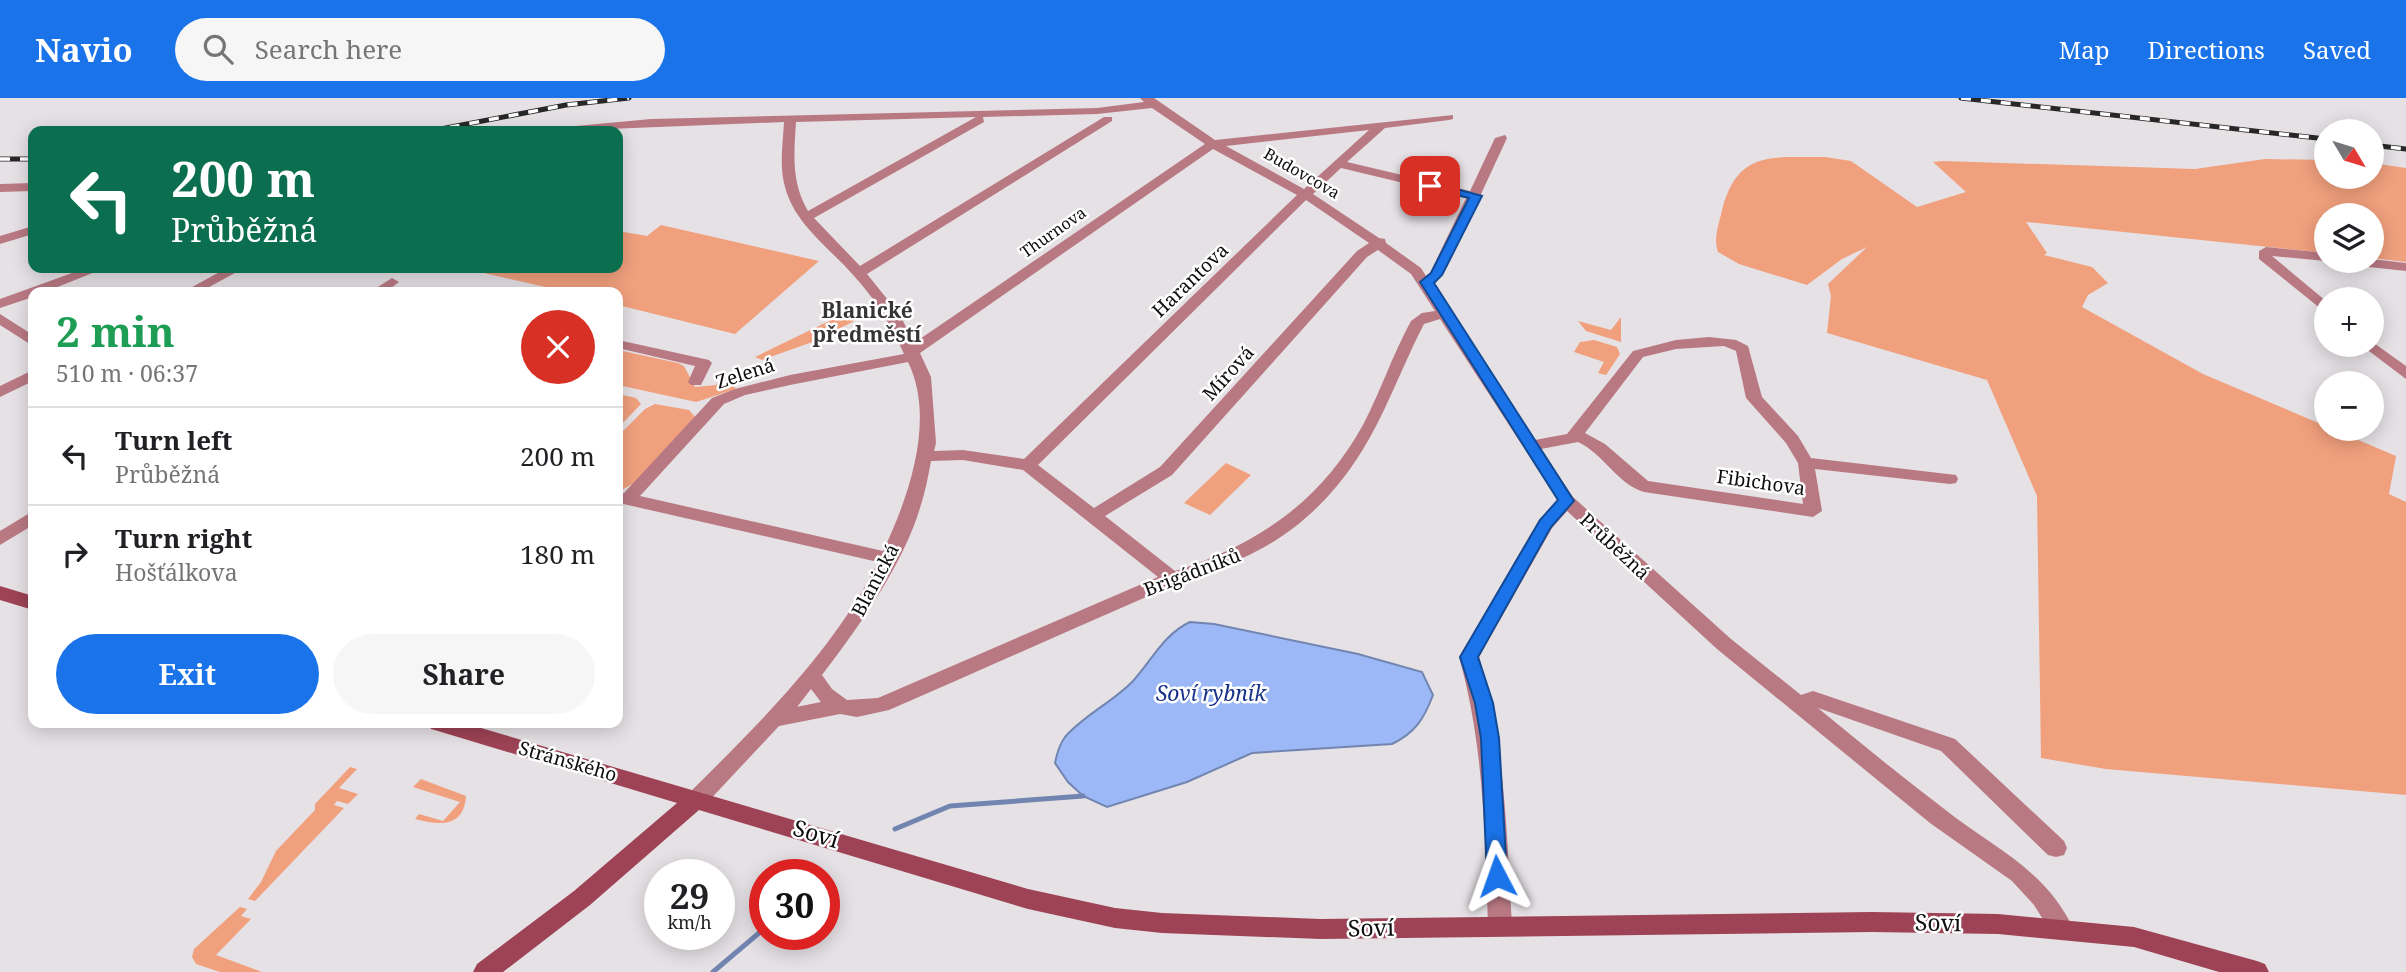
<!DOCTYPE html>
<meta charset="utf-8">
<style>
:root{--surface:#fff;--page:#f6f6f6;--text:#202124;--muted:#757577;--line:#e0e0e0;--accent:#1a73e8}
body{margin:0;font-family:"Noto Serif",serif;background:var(--page);color:var(--text);height:100vh;display:flex;flex-direction:column;font-size:26px;white-space:nowrap}
*{box-sizing:border-box;margin:0}
p{font-size:23px;color:var(--muted)}
.icon{flex:none;width:38px;height:38px;fill:none;stroke:currentColor;stroke-width:2;stroke-linecap:round;stroke-linejoin:round}
.map{position:relative;flex:1;overflow:hidden}
.details{position:absolute;left:28px;top:189px;width:595px;height:441px;display:flex;flex-direction:column;background:var(--surface);border-radius:14px;box-shadow:0 4px 18px #0003}
.details>*{flex:none}
.top-card{position:absolute;left:28px;top:28px;width:595px;height:147px;border-radius:14px;box-shadow:0 4px 18px #0003;background:#0b6e4f;color:#fff;overflow:hidden}
.needle{width:46px;rotate:128deg}
.fabs{position:absolute;left:2314px;top:21px;display:grid;gap:14px}
.fabs a{display:grid;place-items:center;width:70px;height:70px;border-radius:50%;background:var(--surface);box-shadow:0 4px 18px #0003;font-size:35px}
.speed{position:absolute;left:644px;top:761px;display:flex;gap:14px;font-size:35px;font-weight:700;text-align:center}
.speed>*{display:grid;place-content:center;width:91px;height:91px;border-radius:50%;background:var(--surface);box-shadow:0 4px 18px #0003;line-height:1}
.speed small{font-size:18px;font-weight:400}
.speed .limit{border:10px solid #d22;background:#fff;color:#111}
.pin{position:absolute;display:grid;place-items:center;width:60px;height:60px;color:#fff;margin:-30px;border-radius:14px;box-shadow:0 4px 10px #0006}
.me{position:absolute;width:77px;margin:-38px;rotate:356deg;stroke-linejoin:round;filter:drop-shadow(0 0 5px #0008)}
.turn{display:flex;align-items:center;gap:24px;height:147px;padding:0 28px;font-size:32px}
.turn .icon{width:91px;height:91px;stroke-width:2.5}
.turn b{display:block;font-size:49px;line-height:60px}
.round{display:grid;place-items:center;flex:none;width:74px;height:74px;border-radius:37px;background:var(--page)}
.headline{display:flex;align-items:center;justify-content:space-between;height:119px;padding:0 28px}
h1{font-size:42px;font-weight:700;line-height:52px;color:#1e9e55}
.primary-button{display:flex;gap:14px;margin-top:auto;padding:14px 28px}
.primary-button a{flex:1;height:80px;border-radius:42px;background:var(--accent);color:#fff;font-size:28px;font-weight:700;line-height:80px;text-align:center}
.primary-button a+a{background:var(--page);color:var(--text)}
ul{padding:0;list-style:none}
li{display:flex;align-items:center;gap:21px;height:98px;padding:0 28px;border-top:2px solid var(--line)}
li div{flex:1}
li b{display:block;font-size:26px}
li em{font-style:normal}
header{display:flex;align-items:center;gap:42px;box-sizing:border-box;height:98px;padding:0 35px;background:var(--accent);color:#fff}
header strong{font-size:33px}
nav{display:flex;gap:38px;margin-inline-start:auto;font-size:24px}
.search{width:490px;height:63px;background:var(--page);display:flex;align-items:center;gap:18px;box-sizing:border-box;padding:0 24px;border-radius:38px;color:var(--muted);font-size:26px}
.map>svg:first-child{display:block}
.green{fill:#f1a07d}
.water{fill:#9cb8f6;stroke:#7285b1;stroke-width:2}
.lines{fill:none;stroke-linecap:round;stroke-linejoin:round}
.stream{stroke:#7285b1;stroke-width:5}
.street{fill:#b97983;fill-rule:evenodd}
.secondary{fill:#9d4355;fill-rule:evenodd}
.rail-casing{stroke:#282728;stroke-width:5}
.rail{stroke:#fff;stroke-width:3.5;stroke-dasharray:10;stroke-linecap:butt}
.route{fill:#1a73e8;stroke:#114b97;stroke-width:2}
.labels{text-anchor:middle;stroke-width:5;stroke-linejoin:round;paint-order:stroke}
.far-street-label{font-size:16px;fill:#0f0e0f;stroke:#fff}
.street-label{font-size:19px;fill:#0f0e0f;stroke:#fff}
.neighbourhood-label{font-size:21px;font-weight:bold;fill:#373437;stroke:#fff}
.water-label{font-size:21px;font-style:italic;fill:#183289;stroke:#fff}
.near-street-label{font-size:23px;fill:#0f0e0f;stroke:#fff}
</style>
<header>
<strong>Navio</strong>
<div class="search"><svg class="icon" aria-label="search" viewBox="0 0 24 24"><circle cx="10" cy="10" r="6"/><path d="M15 15l6 6"/></svg>Search here</div>
<nav><a>Map</a><a>Directions</a><a>Saved</a></nav>
</header>
<div class="map">
<svg width="2406" height="874" viewBox="0 0 2406 874">
<rect width="100%" height="100%" fill="#e6e1e5"/>
<!-- green -->
<g class="green">
<path d="M1825,59L1851,63L1917,109L1966,94L1933,64L1943,63L2195,71L2265,61L2326,62V79H2371V65L2406,70V164L2371,160V117H2326V155L2026,124L2047,155L2044,157L2092,169L2108,185L2088,197L2082,209L2203,276L2396,358L2389,396L2406,404V697L2106,671L2041,660L2037,398L1987,282L1827,235L1831,198L1828,186L1867,149L1842,161L1807,187L1739,166L1718,154C1713,140 1719,127 1722,112C1738,51 1772,60 1825,59Z"/>
<polygon points="661,127 819,163 735,236 618,207 618,194 567,194 462,170 618,170 618,133 647,138"/>
<polygon points="862,207 870,215 815,243 762,262 755,259"/>
<polygon points="1621,219 1621,244 1586,233 1578,223 1611,232"/>
<polygon points="1594,242 1617,249 1620,256 1606,277 1598,275 1604,264 1574,254 1580,244"/>
<polygon points="618,252 678,265 684,268 695,289 716,287 722,275 736,291 696,304 618,287"/>
<polygon points="618,296 636,300 641,306 618,330"/>
<polygon points="655,306 689,312 695,319 640,382 618,394 618,338 645,311"/>
<polygon points="1226,365 1251,377 1210,417 1184,405"/>
<polygon points="350,669 357,671 339,690 358,696 348,706 337,703 334,707 344,710 255,803 248,801 261,784 276,753 315,712 315,706"/>
<path d="M421,681L466,698C464,731 437,727 415,721L419,716L443,723L460,704L413,689Z"/>
<polygon points="240,809 247,811 241,818 251,821 216,857 262,874 220,874 196,866 192,859 194,851"/>
</g>
<!-- water -->
<path class="water" d="M1190,524L1214,526L1358,556L1422,574L1433,597C1424,621 1415,635 1392,646L1252,655L1187,684L1107,709L1083,698L1068,684L1055,665C1057,655 1059,647 1065,639C1084,617 1113,604 1133,583C1152,562 1164,536 1190,524Z"/>
<g class="lines">
<!-- stream -->
<g class="stream">
<polyline points="895,731 950,708 1083,698"/>
<polyline points="824,786 828,783"/>
<polyline points="713,874 765,830"/>
</g>
<!-- street -->
<g class="street">
<path d="M1140,0H1154L1215,42L1453,17V21L1449,22L1385,30L1347,64L1470,93L1495,40L1505,37L1507,40L1481,96L1482,98L1443,177L1432,187L1454,216L1453,218L1535,342L1567,336L1633,253L1676,242L1709,239L1736,242L1748,248L1762,299L1798,338L1811,360L1956,377L1958,381L1956,385L1950,386L1815,371L1822,413L1813,419L1644,394C1617,386 1604,356 1578,344L1541,351L1573,399L1731,541L1801,597L1813,593L1955,641L2064,743L2067,750L2064,757L2056,759L2048,757L1941,653L1818,610C1859,644 1901,678 1943,710C1993,750 2045,770 2074,832L2070,839L2062,842L2054,839L2034,807L2012,783L1930,725L1717,551L1567,413L1552,430L1479,559C1505,647 1507,737 1512,828L1508,835L1500,838L1492,835L1488,828C1485,737 1484,647 1459,559L1539,422L1558,402L1440,221L1424,226C1395,282 1378,340 1336,389C1275,461 1218,467 1137,503C1054,539 972,576 889,612L857,619L840,616L779,628L705,707L697,710L689,707L686,701L689,695C757,628 836,550 878,464L619,405L618,394L624,395L712,300L735,291L790,277L904,256C891,227 876,202 854,178C830,150 795,127 785,89C779,68 783,45 784,24L559,33L565,29L651,21L1097,10L1144,4ZM1152,10L1205,46L914,245L900,217L867,176L1112,23V19H1104L860,168L814,120L984,24L983,19L1097,16ZM976,19L808,113C791,84 794,56 796,24ZM1369,32L1304,91L1226,48ZM1213,51L1297,97L1024,361L963,352L934,353L936,345L931,279L920,255ZM1341,70L1466,100L1430,175L1426,178L1421,170L1386,145L1385,141L1379,140L1313,96ZM1306,102L1369,145L1357,153L1160,369L1094,410L1038,367ZM1378,152L1411,176L1435,213L1422,215L1411,223C1393,256 1381,292 1364,325C1322,403 1257,447 1175,473L1105,418L1172,377L1367,159ZM1724,248L1736,253L1746,300L1786,345L1798,365L1803,406L1648,383L1605,346L1585,335L1643,259L1676,251ZM908,264C936,321 909,399 883,453L640,398L724,306L745,297L790,287ZM963,362L1023,372L1158,479L878,600L847,602L832,591L822,577C858,530 903,467 920,410C925,395 928,379 931,363ZM811,591L821,604L796,609H797Z"/>
<polygon points="33,85 33,93 0,94 0,86"/>
<polygon points="33,128 33,136 0,146 0,138"/>
<polygon points="2266,149 2326,155 2326,163 2272,158 2326,203 2326,215 2259,161 2259,153"/>
<polygon points="2371,161 2406,165 2406,173 2350,167 2343,163"/>
<polygon points="86,170 105,170 45,194 33,194 33,199 0,210 0,201"/>
<polygon points="227,170 244,170 200,194 183,194"/>
<polygon points="392,180 399,184 386,194 370,194"/>
<polygon points="0,216 33,237 33,248 0,227"/>
<polygon points="618,242 709,262 712,265 701,287 691,287 688,284 695,268 618,250"/>
<polygon points="2371,243 2406,268 2406,281 2365,250 2363,247 2371,247"/>
<polygon points="33,272 33,283 0,299 0,288"/>
<polygon points="33,413 33,427 0,447 0,433"/>
</g>
<!-- secondary -->
<g class="secondary">
<polygon points="0,488 33,498 33,512 0,502"/>
<polygon points="428,625 464,625 1028,791 1115,810 1162,815 1321,821 1872,814 1998,816 2134,829 2257,863 2265,866 2269,874 2219,874 2134,849 1998,836 1872,834 1321,841 1162,835 1115,830 1028,811 699,712 590,807 503,874 473,874 477,866 574,793 677,705 438,633 431,631"/>
</g>
<!-- rail casing -->
<g class="rail-casing">
<g id="rail">
<polyline points="1961,0 2326,41"/>
<polyline points="430,33 566,7 629,0"/>
<polyline points="2371,47 2406,51"/>
<polyline points="0,61 33,61"/>
</g>
</g>
<!-- rail -->
<use href="#rail" class="rail"/>
</g>
<!-- route -->
<polygon class="route" points="1430,84 1482,98 1442,177 1434,185 1574,403 1551,429 1478,559 1493,605 1499,640 1507,778 1504,784 1497,787 1490,784 1487,778 1481,640 1475,605 1460,559 1540,422 1558,402 1420,184 1431,175 1469,100 1426,90 1426,85"/>
<g class="labels">
<!-- far-street labels -->
<g class="far-street-label">
<text transform="translate(1302 75) rotate(30)" y="6">Budovcova</text>
<text transform="translate(1053 134) rotate(-35)" y="6">Thurnova</text>
</g>
<!-- street labels -->
<g class="street-label">
<text transform="translate(1190 182) rotate(-44)" y="7">Harantova</text>
<text transform="translate(745 275) rotate(-18)" y="7">Zelená</text>
<text transform="translate(1228 275) rotate(-48)" y="7">Mírová</text>
<text transform="translate(1761 384) rotate(8)" y="7">Fibichova</text>
<text transform="translate(1615 448) rotate(43)" y="7">Průběžná</text>
<text transform="translate(1192 474) rotate(-21)" y="7">Brigádníků</text>
<text transform="translate(875 482) rotate(-62)" y="7">Blanická</text>
<text transform="translate(568 663) rotate(16)" y="7">Stránského</text>
</g>
<!-- neighbourhood labels -->
<g class="neighbourhood-label">
<text x="867" y="220">Blanické<tspan x="867" dy="24">předměstí</tspan></text>
</g>
<!-- water labels -->
<g class="water-label">
<text x="1211" y="603">Soví rybník</text>
</g>
<!-- near-street labels -->
<g class="near-street-label">
<text transform="translate(816 736) rotate(17)" y="8">Soví</text>
<text transform="translate(1938 825) rotate(1)" y="8">Soví</text>
<text transform="translate(1371 830) rotate(-1)" y="8">Soví</text>
</g>
</g>
</svg>
<div class="fabs">
<a><svg class="needle" viewBox="-14 -14 28 28"><path d="M0-13l5 13h-10z" fill="#e53935"/><path d="M0 13l5-13h-10z" fill="#757577"/></svg></a>
<a><svg class="icon" aria-label="layers" viewBox="0 0 24 24"><path d="M12 4l9 5-9 5-9-5zM3 14l9 5 9-5"/></svg></a>
<a>+</a>
<a>−</a>
</div>
<div class="speed"><div>29<small>km/h</small></div><div class="limit">30</div></div>
<div class="pin" style="left:1430px;top:88px;background:#d93025"><svg class="icon" aria-label="arrive" viewBox="0 0 24 24"><path d="M6 21V4h12l-3 4 3 4H6"/></svg></div>
<svg class="me" style="left:1497px;top:778px" viewBox="-20 -20 40 40"><path d="M0-17L14 15 0 8-14 15z" fill="#1a73e8" stroke="#fff" stroke-width="4"/></svg>
<div class="top-card">
<div class="turn"><svg class="icon" aria-label="left" viewBox="0 0 24 24"><path d="M17 20v-9H6M10 6l-5 5 5 5"/></svg><div><b>200 m</b>Průběžná</div></div>
</div>
<section class="details">
<div class="headline"><div><h1>2 min</h1><p>510 m · 06:37</p></div><a class="round" style="background:#d93025;color:#fff"><svg class="icon" aria-label="close" viewBox="0 0 24 24"><path d="M6 6l12 12M18 6L6 18"/></svg></a></div>
<ul>
<li><svg class="icon" aria-label="left" viewBox="0 0 24 24"><path d="M17 20v-9H6M10 6l-5 5 5 5"/></svg><div><b>Turn left</b><p>Průběžná</p></div><em>200 m</em></li>
<li><svg class="icon" aria-label="right" viewBox="0 0 24 24"><path d="M7 20v-9h11M14 6l5 5-5 5"/></svg><div><b>Turn right</b><p>Hošťálkova</p></div><em>180 m</em></li>
</ul>
<div class="primary-button"><a>Exit</a><a>Share</a></div>
</section>
</div>
